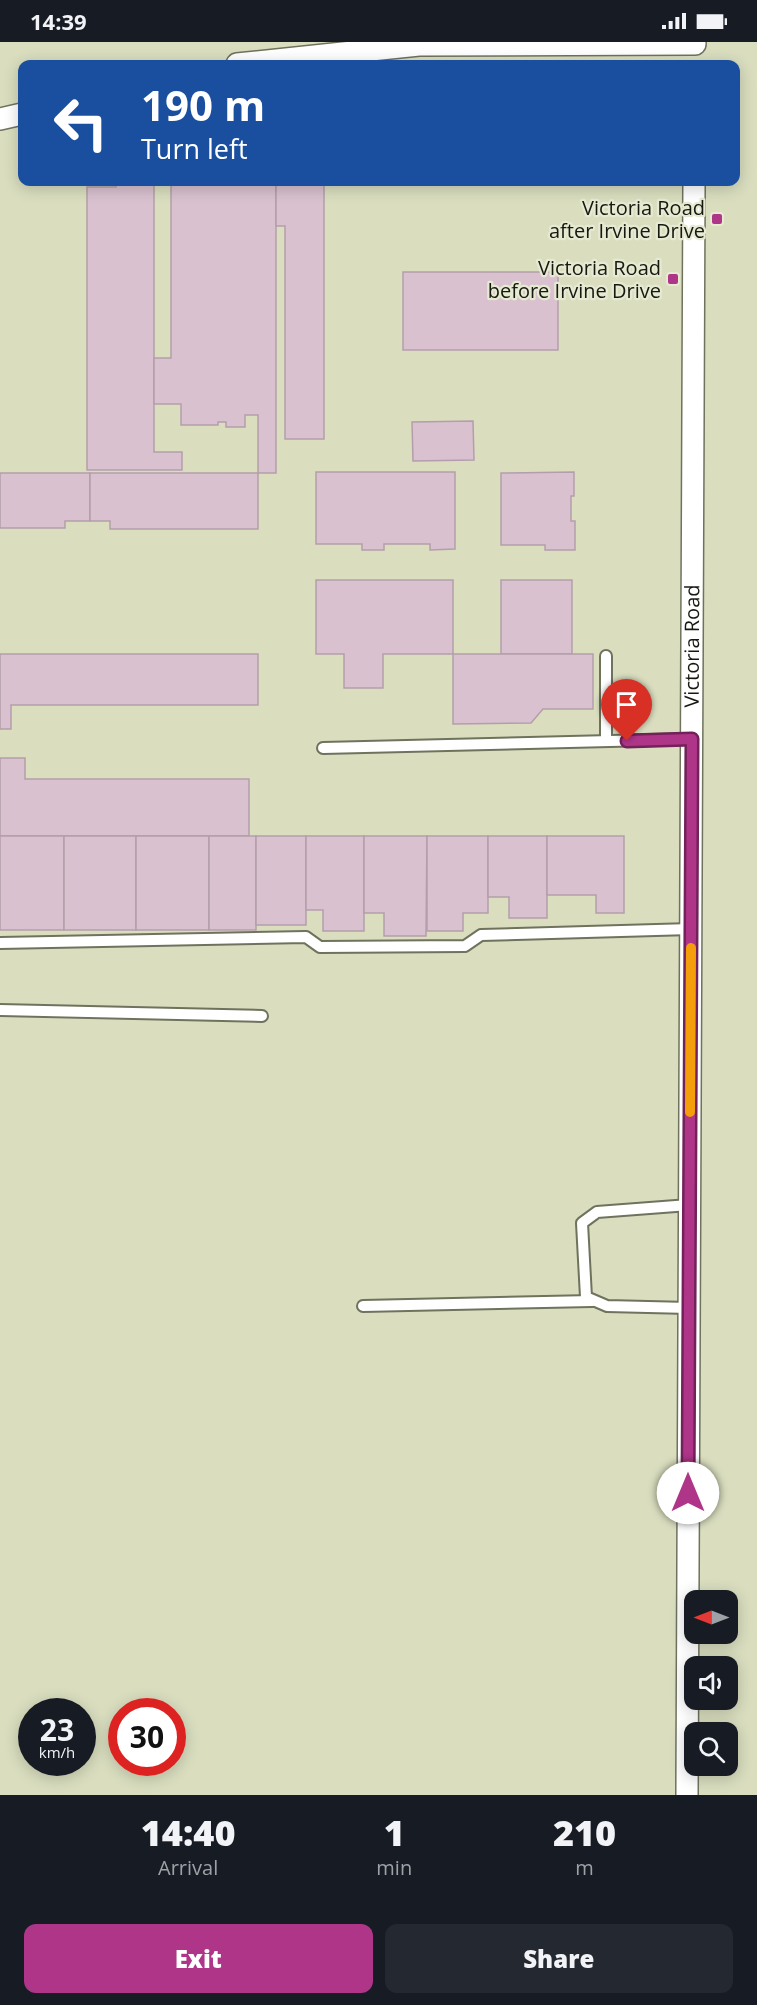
<!DOCTYPE html>
<style>
:root{--surface:#171b24;--page:#242831;--text:#f1f3f6;--muted:#9ea1a6;--accent:#af3589}
body{margin:0;font-family:"Open Sans",sans-serif;background:var(--page);color:var(--text);height:100vh;display:flex;flex-direction:column;font-size:22px;white-space:nowrap}
*{box-sizing:border-box;margin:0}
p{font-size:20px;color:var(--muted)}
.icon{flex:none;width:33px;height:33px;fill:none;stroke:currentColor;stroke-width:2;stroke-linecap:round;stroke-linejoin:round}
.map{position:relative;height:1753px;overflow:hidden}
.side{display:flex;flex-direction:column;background:var(--surface);flex:1}
.side>*{flex:none}
.hud{position:absolute;left:18px;top:18px;width:722px;height:126px;border-radius:12px;box-shadow:0 3px 15px #0003;background:#1a4fa0;color:#fff;overflow:hidden}
.needle{width:39px;rotate:270deg}
.tools{position:absolute;left:684px;top:1548px;display:grid;gap:12px}
.tools a{display:grid;place-items:center;width:54px;height:54px;border-radius:12px;background:var(--surface);box-shadow:0 3px 15px #0003;font-size:30px}
.speed{position:absolute;left:18px;top:1656px;display:flex;gap:12px;font-size:30px;font-weight:700;text-align:center}
.speed>*{display:grid;place-content:center;width:78px;height:78px;border-radius:50%;background:var(--surface);box-shadow:0 3px 15px #0003;line-height:1}
.speed small{font-size:15px;font-weight:400}
.speed .limit{border:9px solid #d22;background:#fff;color:#111}
.pin{position:absolute;display:grid;place-items:center;width:51px;height:51px;color:#fff;margin:-62px -26px;border-radius:50% 50% 50% 0;rotate:-45deg;box-shadow:0 0 6px #0007}
.pin .icon{rotate:45deg}
.me{position:absolute;width:66px;margin:-33px;rotate:0deg;stroke-linejoin:round;filter:drop-shadow(0 0 4px #0008)}
.turn{display:flex;align-items:center;gap:21px;height:126px;padding:0 24px;font-size:27px}
.turn .icon{width:78px;height:78px;stroke-width:2.5}
.turn b{display:block;font-size:42px;line-height:51px}
.eta{display:flex;justify-content:space-evenly;align-items:center;height:102px;text-align:center}
.eta b{font-size:36px;font-weight:800;line-height:42px}
.cta{display:flex;gap:12px;margin-top:auto;padding:12px 24px}
.cta a{flex:1;height:69px;border-radius:12px;background:var(--accent);color:#fff;font-size:24px;font-weight:800;line-height:69px;text-align:center}
.cta a+a{background:var(--page);color:var(--text)}
.status{display:flex;justify-content:space-between;align-items:center;height:42px;padding:0 30px;background:var(--surface);direction:ltr}
.status svg{height:16px;fill:currentColor}
.map>svg:first-child{display:block}
.built{fill:#dadebf;fill-rule:evenodd}
.building{fill:#d9c1cf;stroke:#b49eab;stroke-width:1.5}
.lines{fill:none;stroke-linecap:round;stroke-linejoin:round}
.lane-casing{stroke:#6f725d;stroke-width:14}
.street-casing{stroke:#6f725d;stroke-width:24}
.lane{stroke:#fff;stroke-width:10}
.street{stroke:#fff;stroke-width:21}
.route-casing{stroke:#722259;stroke-width:15}
.route{stroke:#af3589;stroke-width:10}
.slow{stroke:#f59e0b;stroke-width:10}
.poi-dot{fill:#af3589;stroke:#e7ead2;stroke-width:2}
.labels{text-anchor:middle;stroke-width:4.5;stroke-linejoin:round;paint-order:stroke}
.poi-label{font-size:20px;fill:#171810;stroke:#e7ead2;text-anchor:end}
.street-label{font-size:20px;fill:#171810;stroke:#e7ead2}
</style>
<div class="status"><b>14:39</b><svg viewBox="0 0 49 12"><path d="M0 12V9h3v3zM5 12V6h3v6zM10 12V3h3v9zM15 12V0h3v12zM26 1h20v11H26zM47 4h2v5h-2z"/></svg></div>
<div class="map">
<svg width="757" height="1753" viewBox="0 0 757 1753">
<rect width="100%" height="100%" fill="#e7ead2"/>
<!-- built -->
<path class="built" d="M0,0H757V1753H0ZM22,22H735V140H22ZM694,1558H728V1592H694ZM694,1624H728V1658H694ZM32,1670H82V1720H32ZM122,1670H172V1720H122ZM694,1690H728V1724H694Z"/>
<!-- building -->
<g class="building">
<polygon points="116,140 154,140 154,410 182,410 182,428 87,428 87,145 116,145"/>
<polygon points="171,140 276,140 276,431 258,431 258,373 245,373 245,385 226,385 226,380 218,380 218,383 181,383 181,362 154,362 154,316 171,316"/>
<polygon points="276,140 324,140 324,397 285,397 285,184 276,184"/>
<rect x="403" y="230" width="155" height="78"/>
<polygon points="473,379 474,418 413,419 412,380"/>
<polygon points="316,430 455,430 455,507 430,508 430,502 384,502 384,508 362,508 362,502 316,502"/>
<polygon points="574,430 574,454 571,454 571,479 575,479 575,508 545,508 545,503 501,503 501,431"/>
<polygon points="0,431 90,431 90,479 65,479 65,486 0,486"/>
<polygon points="90,431 258,431 258,487 110,487 110,479 90,479"/>
<polygon points="316,538 453,538 453,612 383,612 383,646 344,646 344,612 316,612"/>
<rect x="501" y="538" width="71" height="74"/>
<polygon points="0,612 258,612 258,663 11,663 11,687 0,687"/>
<polygon points="453,612 593,612 593,667 543,667 531,681 453,682"/>
<polygon points="0,716 25,716 25,737 249,737 249,794 0,794"/>
<rect x="0" y="794" width="64" height="94"/>
<rect x="64" y="794" width="72" height="94"/>
<rect x="136" y="794" width="73" height="94"/>
<rect x="209" y="794" width="47" height="94"/>
<rect x="256" y="794" width="50" height="89"/>
<polygon points="306,794 364,794 364,889 323,889 323,868 306,868"/>
<polygon points="364,794 427,794 426,894 384,894 384,871 364,871"/>
<polygon points="427,794 488,794 488,871 463,871 463,889 427,889"/>
<polygon points="488,794 547,794 547,876 509,876 509,855 488,855"/>
<polygon points="547,794 624,794 624,871 596,871 596,853 547,853"/>
</g>
<g class="lines">
<!-- lane casing -->
<g class="lane-casing">
<g id="lane">
<polyline points="606,699 606,614"/>
<polyline points="323,706 692,697"/>
<polyline points="0,901 306,895 320,905 465,904 481,893 691,887"/>
<polyline points="0,968 262,974"/>
<polyline points="363,1264 592,1259"/>
<polyline points="689,1266 607,1264 586,1255 582,1181 597,1170 689,1163"/>
</g>
</g>
<!-- street casing -->
<g class="street-casing">
<g id="street">
<polyline points="237,22 419,3 695,2"/>
<polyline points="0,77 22,72"/>
<path id="s1" d="M687,1753L694,140"/>
</g>
</g>
<!-- lane -->
<use href="#lane" class="lane"/>
<!-- street -->
<use href="#street" class="street"/>
</g>
<g class="lines">
<!-- route casing -->
<g class="route-casing">
<polyline id="route" points="627,699 692,697 688,1451"/>
</g>
<!-- route -->
<use href="#route" class="route"/>
<!-- slow -->
<polyline class="slow" points="690,1070 691,906"/>
</g>
<!-- markers -->
<g class="poi-dot">
<rect x="711" y="171" width="12" height="12" rx="3"/>
<rect x="667" y="231" width="12" height="12" rx="3"/>
</g>
<g class="labels">
<!-- poi labels -->
<g class="poi-label">
<text x="705" y="173">Victoria Road<tspan x="705" dy="23">after Irvine Drive</tspan></text>
<text x="661" y="233">Victoria Road<tspan x="661" dy="23">before Irvine Drive</tspan></text>
</g>
<!-- street labels -->
<g class="street-label">
<text dy="7" stroke="none"><textPath href="#s1" startOffset="1149">Victoria Road</textPath></text>
</g>
</g>
</svg>
<div class="tools">
<a><svg class="needle" viewBox="-14 -14 28 28"><path d="M0-13l5 13h-10z" fill="#e53935"/><path d="M0 13l5-13h-10z" fill="#9ea1a6"/></svg></a>
<a><svg class="icon" aria-label="sound" viewBox="0 0 24 24"><path d="M4 9h4l5-4v14l-5-4H4zM17 9q2 3 0 6"/></svg></a>
<a><svg class="icon" aria-label="search" viewBox="0 0 24 24"><circle cx="10" cy="10" r="6"/><path d="M15 15l6 6"/></svg></a>
</div>
<div class="speed"><div>23<small>km/h</small></div><div class="limit">30</div></div>
<div class="pin" style="left:627px;top:699px;background:#d93025"><svg class="icon" aria-label="arrive" viewBox="0 0 24 24"><path d="M6 21V4h12l-3 4 3 4H6"/></svg></div>
<svg class="me" style="left:688px;top:1451px" viewBox="-20 -20 40 40"><circle r="19" fill="#fff"/><path d="M0-13L10 11 0 6-10 11z" fill="#af3589"/></svg>
<div class="hud">
<div class="turn"><svg class="icon" aria-label="left" viewBox="0 0 24 24"><path d="M17 20v-9H6M10 6l-5 5 5 5"/></svg><div><b>190 m</b>Turn left</div></div>
</div>
</div>
<section class="side">
<div class="eta">
<div><b>14:40</b><p>Arrival</p></div>
<div><b>1</b><p>min</p></div>
<div><b>210</b><p>m</p></div>
</div>
<div class="cta"><a>Exit</a><a>Share</a></div>
</section>
